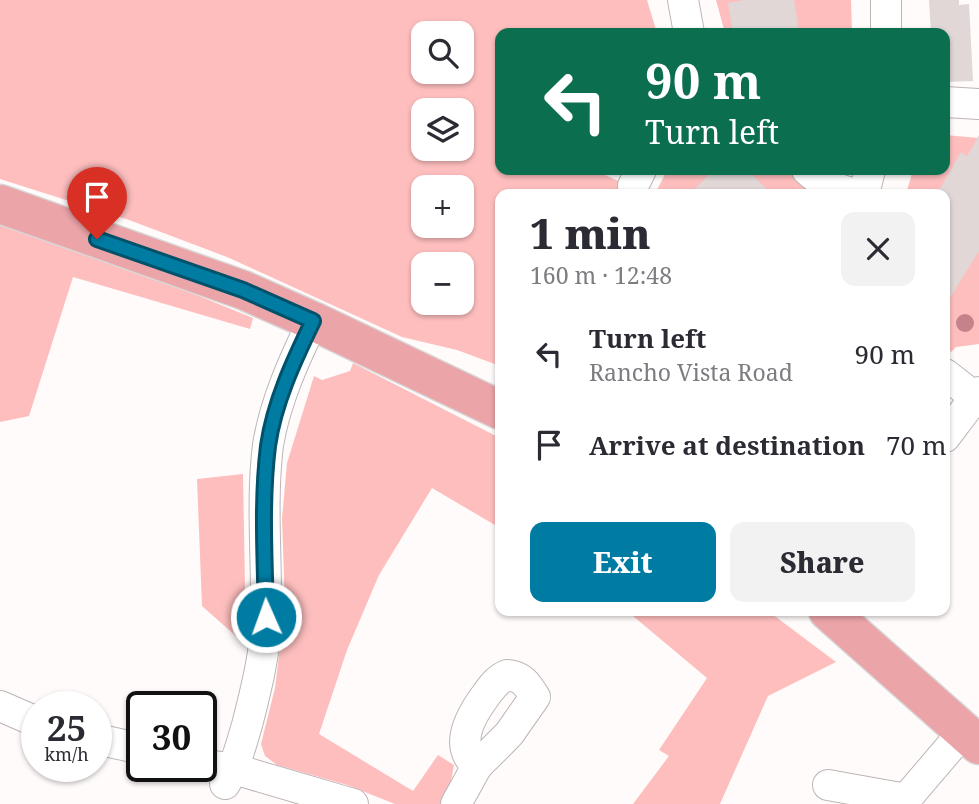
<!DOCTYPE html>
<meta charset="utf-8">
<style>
:root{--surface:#fff;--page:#f2f2f3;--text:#2b2b33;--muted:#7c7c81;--accent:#007ca3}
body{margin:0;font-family:"Noto Serif",serif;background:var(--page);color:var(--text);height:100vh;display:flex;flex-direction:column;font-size:26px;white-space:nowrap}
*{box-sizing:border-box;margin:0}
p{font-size:23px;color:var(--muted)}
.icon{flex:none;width:38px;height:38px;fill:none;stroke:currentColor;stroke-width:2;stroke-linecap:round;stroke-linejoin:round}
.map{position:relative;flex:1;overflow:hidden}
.details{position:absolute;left:495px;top:189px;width:455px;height:427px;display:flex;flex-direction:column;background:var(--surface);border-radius:14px;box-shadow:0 2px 5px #0004}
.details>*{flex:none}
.top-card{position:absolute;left:495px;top:28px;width:455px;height:147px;border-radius:14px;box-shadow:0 2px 5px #0004;background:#0b6e4f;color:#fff;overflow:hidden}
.controls{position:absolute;left:411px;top:21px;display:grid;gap:14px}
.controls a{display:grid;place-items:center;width:63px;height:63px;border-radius:14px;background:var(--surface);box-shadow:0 2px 5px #0004;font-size:35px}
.speed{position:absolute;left:21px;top:691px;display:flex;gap:14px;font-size:35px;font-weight:700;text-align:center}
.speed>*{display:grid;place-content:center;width:91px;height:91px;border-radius:50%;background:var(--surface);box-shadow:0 2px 5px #0004;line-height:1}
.speed small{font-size:18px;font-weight:400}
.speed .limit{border:4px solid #111;border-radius:10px;background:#fff;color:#111}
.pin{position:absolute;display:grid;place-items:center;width:60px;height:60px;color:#fff;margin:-72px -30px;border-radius:50% 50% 50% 0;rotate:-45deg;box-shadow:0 0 7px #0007}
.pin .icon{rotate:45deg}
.me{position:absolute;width:77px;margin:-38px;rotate:358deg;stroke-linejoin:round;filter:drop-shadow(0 0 5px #0008)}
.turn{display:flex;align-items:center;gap:24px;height:147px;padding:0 35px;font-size:32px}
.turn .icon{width:91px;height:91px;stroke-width:2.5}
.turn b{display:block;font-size:49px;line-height:60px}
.round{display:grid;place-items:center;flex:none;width:74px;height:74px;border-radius:14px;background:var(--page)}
.headline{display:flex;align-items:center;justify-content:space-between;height:119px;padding:0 35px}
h1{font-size:42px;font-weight:800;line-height:52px}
.cta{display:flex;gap:14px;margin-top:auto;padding:14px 35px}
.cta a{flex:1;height:80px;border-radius:14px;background:var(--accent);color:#fff;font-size:28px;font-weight:800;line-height:80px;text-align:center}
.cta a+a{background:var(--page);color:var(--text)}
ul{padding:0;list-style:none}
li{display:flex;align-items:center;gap:21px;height:91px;padding:0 35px}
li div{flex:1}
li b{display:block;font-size:26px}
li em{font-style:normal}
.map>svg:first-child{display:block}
.green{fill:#febebe;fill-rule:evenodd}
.building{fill:#e0d7d6}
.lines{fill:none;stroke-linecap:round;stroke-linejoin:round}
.minor-casing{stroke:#beb5b5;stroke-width:32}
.major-casing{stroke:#d8d7d7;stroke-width:41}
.minor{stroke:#fff;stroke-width:30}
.major{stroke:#eba4a8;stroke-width:38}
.tree{fill:#c5828b}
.route-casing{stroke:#00516a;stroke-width:18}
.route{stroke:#007ca3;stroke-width:12}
</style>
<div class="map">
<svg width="979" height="804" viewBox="0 0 979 804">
<rect width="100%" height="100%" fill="#fffbfb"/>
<!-- green -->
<g class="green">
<path d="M0,0H647L657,33H500V170H606L605,175L648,194H500V366L457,350L402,337L227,257L129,220L0,179ZM424,33H462V72H424ZM424,110H462V149H424ZM424,187H462V226H424ZM424,264H462V303H424Z"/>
<polygon points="716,0 851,0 852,33 725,33"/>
<polygon points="945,135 979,138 979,344 956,347 951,352 945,348 945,194 906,194 913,170 945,170"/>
<polygon points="667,170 787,170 804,186 818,194 655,194"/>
<polygon points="0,225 189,292 253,318 250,329 73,277 29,416 0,422"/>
<polygon points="353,363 500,438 500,528 432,488 379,575 347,650 319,734 413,791 438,755 454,765 449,792 441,804 395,804 347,785 277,765 265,756 261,744 275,688 285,606 282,519 287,463 314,376 322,380 350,371"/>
<polygon points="243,474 246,645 202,606 197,479"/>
<polygon points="627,611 768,611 836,662 768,696 720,804 633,804 669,756 659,750 707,678"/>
</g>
<!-- building -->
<g class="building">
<polygon points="744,0 794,0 799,32 733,33 728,3"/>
<polygon points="929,0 959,0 959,5 969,4 973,81 945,82 945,33 931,33"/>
<polygon points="979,135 979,251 945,306 945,194 937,194 961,152 967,156"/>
<polygon points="713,170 747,170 772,194 690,194"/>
</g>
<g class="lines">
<!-- minor casing -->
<g class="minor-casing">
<g id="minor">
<polyline points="683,0 689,33"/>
<polyline points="886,0 886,33"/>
<polyline points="945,102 979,104"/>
<path d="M807,170C820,182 838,190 856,194"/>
<polyline points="633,186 641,170"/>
<polyline points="864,194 870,170"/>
<polyline points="945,374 975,397"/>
<polyline points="945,437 979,392"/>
<path d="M507,675C522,676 527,684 535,697L509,734L477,766C453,745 471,715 486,695C492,687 497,679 507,675Z"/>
<polyline points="0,706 37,722"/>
<polyline points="96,739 142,749"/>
<polyline points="201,764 234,769 353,804"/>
<path d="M225,784C236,765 241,745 247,725C256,690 266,651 266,615C267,559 261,502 268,445C275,402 294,360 313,321"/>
<polyline points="828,785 906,799 964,731"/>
<polyline points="456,804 477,766"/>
</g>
</g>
<!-- major casing -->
<g class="major-casing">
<g id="major">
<polyline points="0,204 243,290 313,321 500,410"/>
<polyline points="828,611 979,745"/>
</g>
</g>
<!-- minor -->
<use href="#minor" class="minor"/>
<!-- major -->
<use href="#major" class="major"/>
</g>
<!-- trees -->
<circle class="tree" cx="965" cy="323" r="9"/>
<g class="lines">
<!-- route casing -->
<g class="route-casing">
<path id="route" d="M97,239L243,290L313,321C294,360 274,403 268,446C261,503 265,560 266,617"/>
</g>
<!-- route -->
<use href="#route" class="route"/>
</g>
</svg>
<div class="controls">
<a><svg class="icon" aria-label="search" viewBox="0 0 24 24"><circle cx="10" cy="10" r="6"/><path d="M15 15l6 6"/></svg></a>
<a><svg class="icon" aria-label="layers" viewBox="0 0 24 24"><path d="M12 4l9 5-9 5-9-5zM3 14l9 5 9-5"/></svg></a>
<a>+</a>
<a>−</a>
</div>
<div class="speed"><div>25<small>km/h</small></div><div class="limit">30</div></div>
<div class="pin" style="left:97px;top:239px;background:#d93025"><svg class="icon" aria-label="arrive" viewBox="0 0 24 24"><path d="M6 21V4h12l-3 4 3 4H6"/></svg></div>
<svg class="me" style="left:266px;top:617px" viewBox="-20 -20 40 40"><circle r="17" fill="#007ca3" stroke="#fff" stroke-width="3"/><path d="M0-11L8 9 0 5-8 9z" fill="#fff"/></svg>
<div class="top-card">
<div class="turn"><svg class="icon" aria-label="left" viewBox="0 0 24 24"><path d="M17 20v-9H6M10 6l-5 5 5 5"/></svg><div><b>90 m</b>Turn left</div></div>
</div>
<section class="details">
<div class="headline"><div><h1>1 min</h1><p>160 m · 12:48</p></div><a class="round"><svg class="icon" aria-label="close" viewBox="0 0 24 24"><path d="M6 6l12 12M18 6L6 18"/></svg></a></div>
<ul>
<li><svg class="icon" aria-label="left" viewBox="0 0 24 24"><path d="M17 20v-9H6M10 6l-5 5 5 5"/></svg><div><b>Turn left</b><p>Rancho Vista Road</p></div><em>90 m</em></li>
<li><svg class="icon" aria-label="arrive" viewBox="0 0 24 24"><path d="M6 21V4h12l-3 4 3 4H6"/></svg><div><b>Arrive at destination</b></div><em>70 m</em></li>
</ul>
<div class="cta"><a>Exit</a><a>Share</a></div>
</section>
</div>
